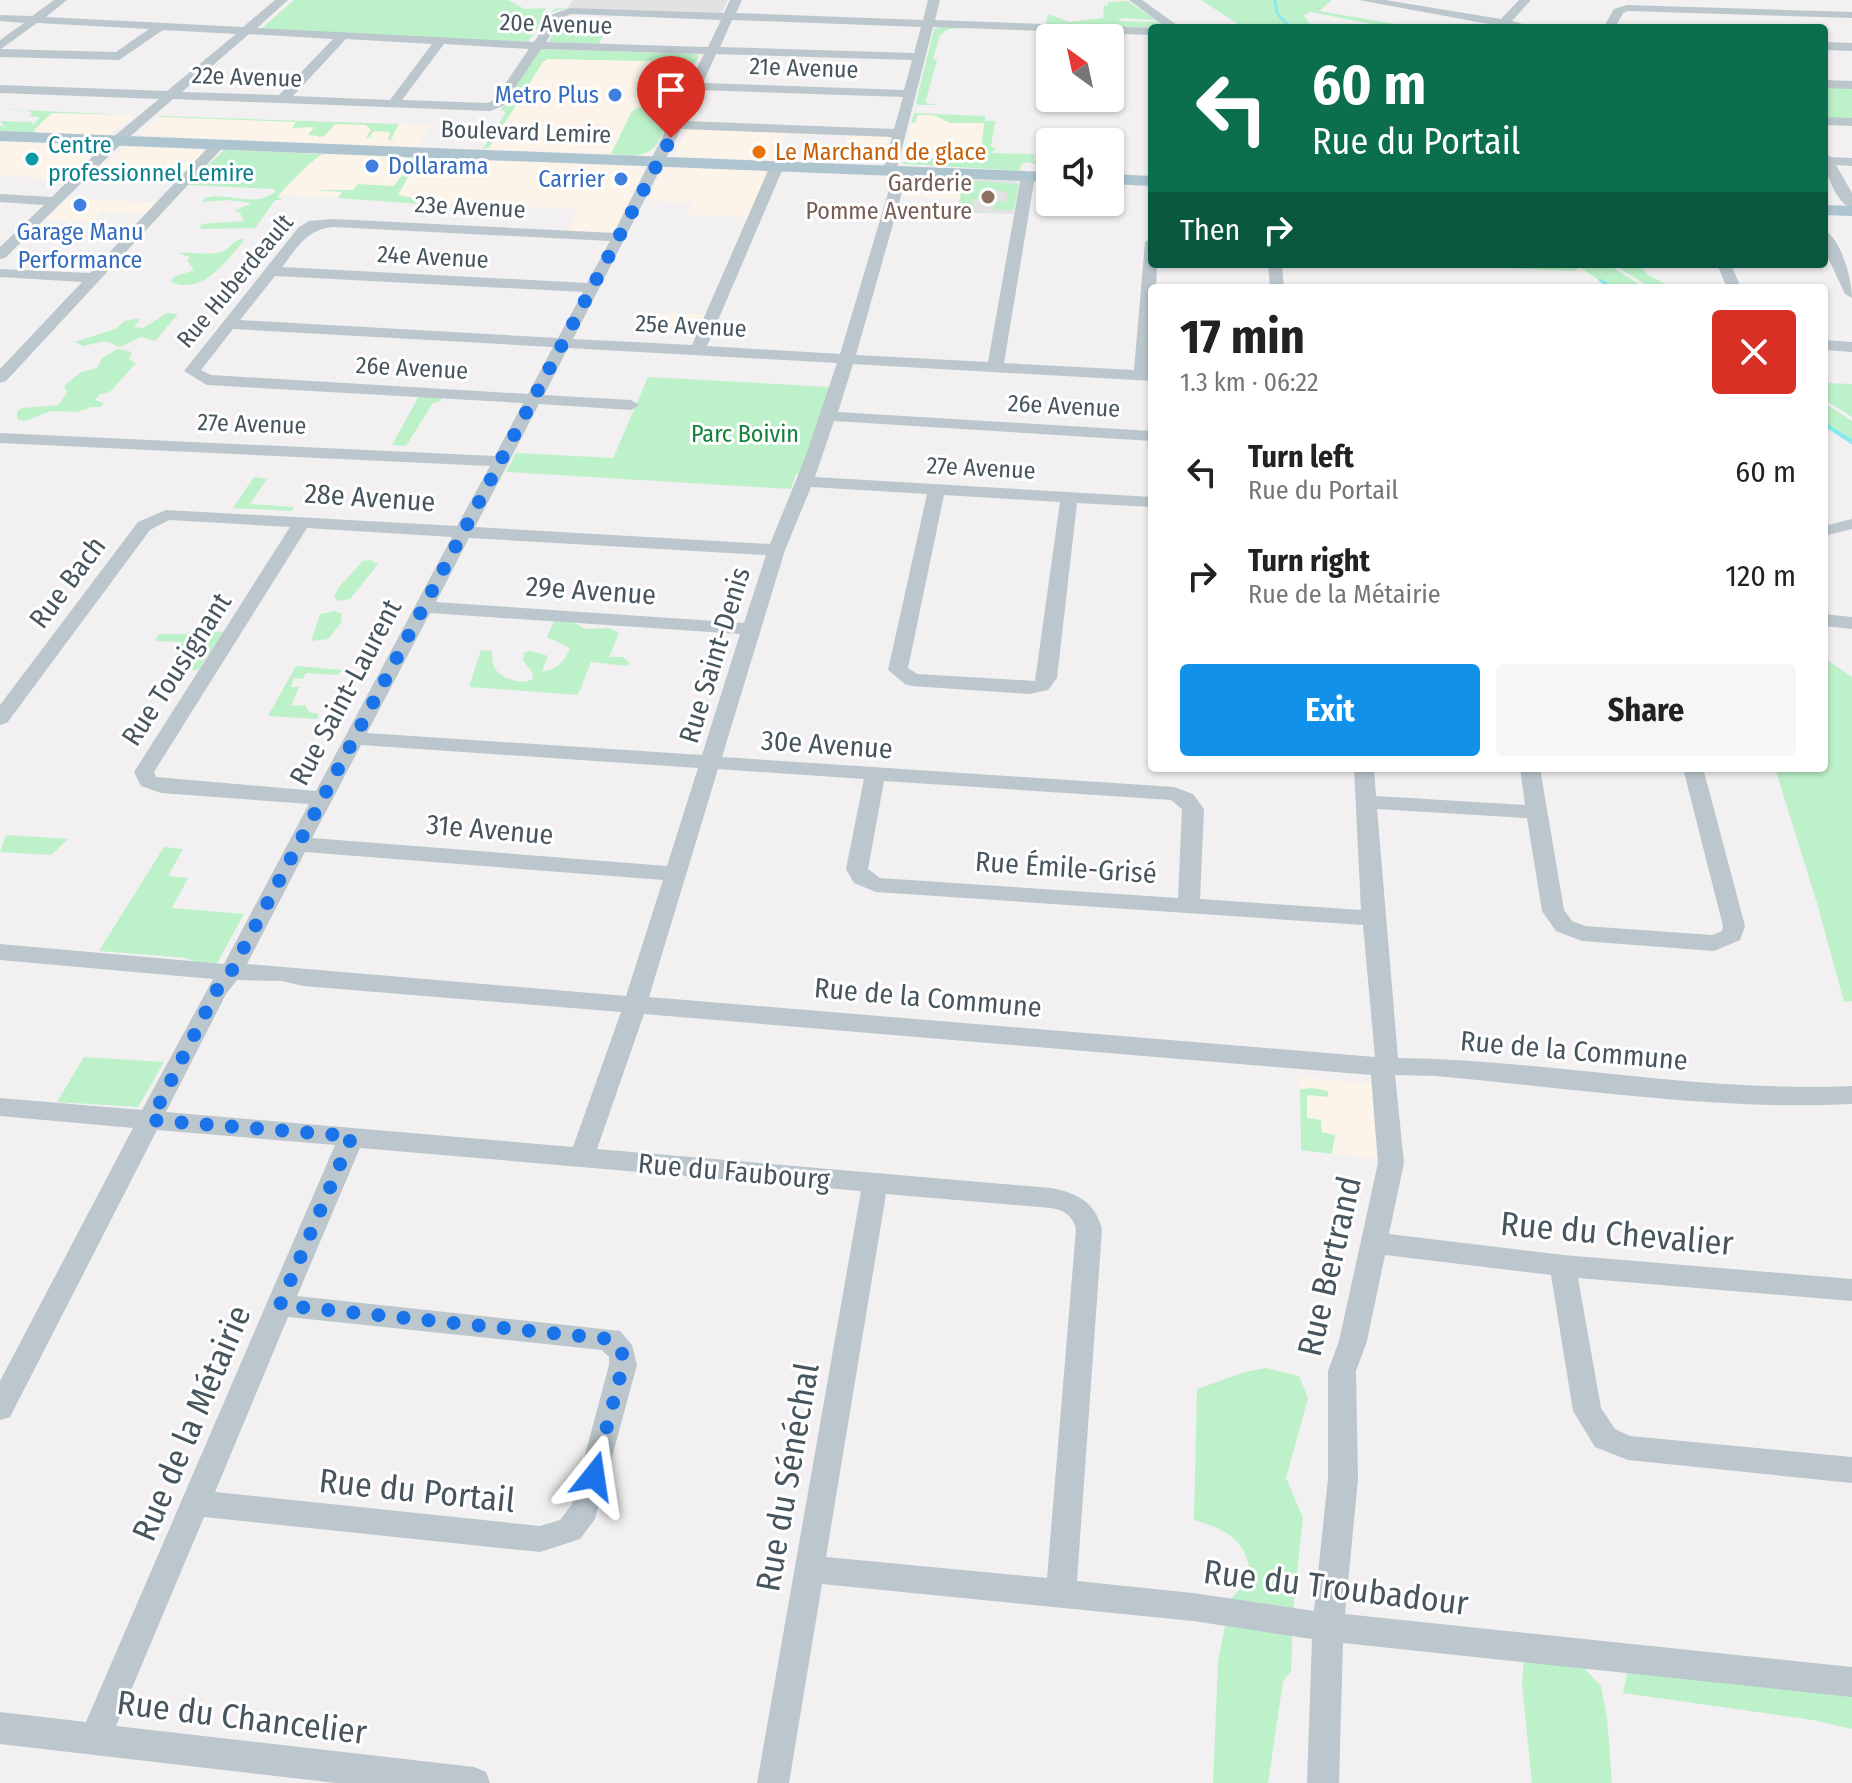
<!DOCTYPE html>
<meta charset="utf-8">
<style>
:root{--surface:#fff;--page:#f6f6f6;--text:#222;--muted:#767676;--accent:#1291ea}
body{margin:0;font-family:"Fira Sans Condensed",sans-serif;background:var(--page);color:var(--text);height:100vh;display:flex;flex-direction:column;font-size:30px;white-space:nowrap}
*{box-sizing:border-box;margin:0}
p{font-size:26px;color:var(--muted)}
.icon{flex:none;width:44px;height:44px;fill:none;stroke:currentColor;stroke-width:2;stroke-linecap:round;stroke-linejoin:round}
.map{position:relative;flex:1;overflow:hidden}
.details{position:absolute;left:1148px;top:284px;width:680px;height:488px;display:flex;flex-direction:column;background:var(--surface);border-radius:8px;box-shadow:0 2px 6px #0004}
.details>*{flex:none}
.guide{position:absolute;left:1148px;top:24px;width:680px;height:244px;border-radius:8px;box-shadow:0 2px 6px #0004;background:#0b6e4f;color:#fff;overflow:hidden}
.needle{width:52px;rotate:327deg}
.tools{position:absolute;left:1036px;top:24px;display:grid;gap:16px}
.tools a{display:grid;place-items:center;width:88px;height:88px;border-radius:8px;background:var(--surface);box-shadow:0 2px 6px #0004;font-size:40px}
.pin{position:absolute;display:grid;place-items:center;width:68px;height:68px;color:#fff;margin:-82px -34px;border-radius:50% 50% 50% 0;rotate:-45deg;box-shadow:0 0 8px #0007}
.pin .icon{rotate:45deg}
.me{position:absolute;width:88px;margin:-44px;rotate:15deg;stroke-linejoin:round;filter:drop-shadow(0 0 6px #0008)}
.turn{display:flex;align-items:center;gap:28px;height:168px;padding:0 32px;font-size:36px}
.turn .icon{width:104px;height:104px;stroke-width:2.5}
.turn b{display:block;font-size:56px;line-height:68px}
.then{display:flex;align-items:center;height:76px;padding:0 32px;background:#0003;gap:16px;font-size:30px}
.round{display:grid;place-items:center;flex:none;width:84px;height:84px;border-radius:8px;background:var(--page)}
.head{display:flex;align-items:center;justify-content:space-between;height:136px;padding:0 32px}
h1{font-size:48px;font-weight:700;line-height:60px}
.cta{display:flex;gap:16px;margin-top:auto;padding:16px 32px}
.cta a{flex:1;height:92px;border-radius:8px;background:var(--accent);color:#fff;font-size:32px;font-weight:700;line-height:92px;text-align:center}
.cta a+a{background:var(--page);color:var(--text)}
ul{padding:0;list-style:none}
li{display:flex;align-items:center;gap:24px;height:104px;padding:0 32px}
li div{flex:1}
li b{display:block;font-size:30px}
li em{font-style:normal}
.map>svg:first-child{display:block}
.commercial{fill:#fdf4e9}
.education{fill:#e3e1e2}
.green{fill:#bdf1c9}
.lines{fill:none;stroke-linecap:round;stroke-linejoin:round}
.stream-far1{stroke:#88eaf0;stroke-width:3}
.stream{stroke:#88eaf0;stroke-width:4}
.minor{fill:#bbc7cd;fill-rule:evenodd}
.major{fill:#aec4cf;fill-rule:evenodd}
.route{stroke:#1a73e8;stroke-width:14;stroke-dasharray:0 25.2}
.shop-dot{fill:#3f7fe0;stroke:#fff;stroke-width:3}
.food-dot{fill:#e8710a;stroke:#fff;stroke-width:3}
.culture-dot{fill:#0f9aa8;stroke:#fff;stroke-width:3}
.education-dot{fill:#8d6e63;stroke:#fff;stroke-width:3}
.labels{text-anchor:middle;stroke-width:6;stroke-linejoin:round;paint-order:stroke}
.far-street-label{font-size:24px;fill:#47565e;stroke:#fff}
.far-shop-label{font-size:24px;fill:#366cbe;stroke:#fff;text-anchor:end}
.far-culture-label{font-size:24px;fill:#0d838f;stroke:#fff;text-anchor:start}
.far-food-label{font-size:24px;fill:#c56008;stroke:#fff;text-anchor:start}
.far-education-label{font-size:24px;fill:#785e54;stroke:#fff;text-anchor:end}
.far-park-label{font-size:24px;fill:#13833b;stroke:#fff}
.street-label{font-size:28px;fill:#47565e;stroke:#fff}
.near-street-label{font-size:34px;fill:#47565e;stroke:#fff}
</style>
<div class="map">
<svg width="1852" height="1783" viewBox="0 0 1852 1783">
<rect width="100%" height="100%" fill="#f2f0f0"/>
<!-- commercial -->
<g class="commercial">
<polygon points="540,49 698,54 699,55 653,151 648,155 483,149 506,112 501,110"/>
<polygon points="51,111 137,115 108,135 28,132"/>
<polygon points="914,113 985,116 985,121 995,121 987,169 905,164 902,162"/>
<polygon points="161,116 431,125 416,147 140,135"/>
<polygon points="686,128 786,132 775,161 675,156"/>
<polygon points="848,134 889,136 882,162 839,163"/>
<polygon points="0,142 97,145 100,147 71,179 0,176"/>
<polygon points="125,147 201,149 205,151 178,181 134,178 143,168 103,165"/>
<polygon points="318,154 639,166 645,170 612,232 567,231 579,209 279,195"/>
<polygon points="667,167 764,171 767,174 748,217 687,215 692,202 647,201 661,173"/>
<polygon points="911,177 964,179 960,199 900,196"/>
<polygon points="68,198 157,203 147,214 102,212 92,222 46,220"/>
<polygon points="640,312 705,315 699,329 633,326"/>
<polygon points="1300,1077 1371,1084 1377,1159 1301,1150"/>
</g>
<!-- education -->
<g class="education">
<polygon points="573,0 728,0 721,13 568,8"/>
<polygon points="964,179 1016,181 1019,184 1013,214 957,212"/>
</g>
<!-- green -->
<g class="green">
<path d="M294,0H508L524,9L546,8L542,14L548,15C552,7 561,8 568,8L550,12L528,42L260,30Z"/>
<polygon points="1201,0 1332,0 1319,11 1418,28 1392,28 1311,12 1304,15 1312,27 1318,28 1244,28"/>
<polygon points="1127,1 1156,20 1122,18 1118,21 1159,22 1165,28 1032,25 1046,24 1048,14 1069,22 1103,18 1104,5 1107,6 1108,2"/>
<polygon points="600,24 609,24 599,44 548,42 557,28 596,30"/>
<polygon points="944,26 970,28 949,29 940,35 933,59 937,60 925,103 940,105 918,105 916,102 934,29"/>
<polygon points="540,49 698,54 699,55 677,103 659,101 661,97 669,97 680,73 690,67 691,62 548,59 543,62 489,148 483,149 506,112 501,110"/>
<polygon points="1824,86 1852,88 1852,119 1824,118"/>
<path d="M642,106L674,108C655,147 660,160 611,154L632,111Z"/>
<polygon points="0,109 132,115 52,113 34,130 36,133 0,131 0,126 5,127 0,121 33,122 32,126 40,117 29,116 32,113 29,111"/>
<polygon points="914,113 985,116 985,121 995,121 991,147 997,148 991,153 1034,154 1034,161 1050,162 1050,172 1038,172 1040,165 1027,162 1021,165 1019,169 1023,171 905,164 902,162 918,162 927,158 980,160 984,123 950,123 933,115 918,115 915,123 911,123"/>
<polygon points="161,116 399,124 391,139 399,139 388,140 390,132 374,131 369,137 374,138 366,138 371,130 366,125 335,124 326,135 318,138 319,136 308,135 314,127 292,128 296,122 159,117"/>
<path d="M224,150L318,154H324C316,155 282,190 278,197L282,200H275L255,228L200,229L201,224L244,221L240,213L234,211L252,203L227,200L202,202L205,198C229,191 253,209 275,192L274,189L188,185Z"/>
<polygon points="406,157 419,158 398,195 423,200 420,204 338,198 342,192 314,190 353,190 358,184 394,186 412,161 405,159"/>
<polygon points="930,178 1019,184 1014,210 994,210 996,201 1006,202 1008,193 989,188 984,193 987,196 979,197 990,200 972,199 973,211 991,213 957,212 962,190 958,189 959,183 935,181"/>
<path d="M245,239C228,259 203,296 171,282L173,277L194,270L187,261L190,257L178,253C191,252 212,256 224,251C233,246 233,239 245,239Z"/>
<polygon points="1415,264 1607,264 1645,288 1610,288 1580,267 1574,271"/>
<polygon points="1613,264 1681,268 1641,267 1648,275 1672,288 1651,288"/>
<polygon points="167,313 178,314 155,341 141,337 120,347 106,341 83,346 75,342 115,329 125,321 141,318 134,327 143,328"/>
<polygon points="117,349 129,351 132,354 129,359 136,363 110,392 100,394 95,400 104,403 101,407 91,407 78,412 51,411 25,421 17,419 17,411 22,408 59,405 67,392 64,386 81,372 97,368 102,358"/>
<polygon points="648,377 830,387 802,474 796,474 791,489 506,472 516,453 613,458"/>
<polygon points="1824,383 1852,384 1852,417 1824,399"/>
<polygon points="419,396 443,397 441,401 433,403 406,446 392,445"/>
<polygon points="1824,403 1852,421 1852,442 1824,423"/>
<polygon points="254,477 267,479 250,504 294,507 292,511 233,508"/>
<polygon points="370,560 378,564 350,599 339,601 334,597 338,588 363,561"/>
<polygon points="335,611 342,614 341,623 328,639 311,641 320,614"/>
<path d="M554,621L575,623L585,629L609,628L619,633L609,657H623L629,662L627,666L591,662L578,695L469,687L481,650L491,651C493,655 492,660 493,664C497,678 521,686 533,679L532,672L523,660L524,653L530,651L548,656L542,671C555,672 566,660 570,648L547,637Z"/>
<polygon points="194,630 223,632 198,670 173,669 170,666 182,642 155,641 159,634 186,634"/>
<polygon points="1824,658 1852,677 1852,1001 1844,1002 1817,903 1775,768 1824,768"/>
<polygon points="296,666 343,670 337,675 306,673 303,679 294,678 291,687 299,687 291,706 305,705 309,712 319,714 317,719 268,716"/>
<polygon points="6,835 68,839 51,855 0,852"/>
<polygon points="164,847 183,849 168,876 188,878 172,908 244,914 216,965 197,963 186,958 99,951"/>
<polygon points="84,1057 164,1062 138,1107 57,1102"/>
<polygon points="1312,1088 1328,1091 1328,1097 1307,1095 1307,1118 1321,1120 1322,1132 1335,1135 1332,1154 1301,1150 1300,1089"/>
<path d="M1266,1368L1299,1376L1308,1398L1286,1478L1303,1518L1294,1600L1291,1671L1283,1681L1268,1783H1213L1218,1662L1230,1600L1251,1577C1247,1541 1229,1530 1194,1520L1197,1389L1245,1372Z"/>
<polygon points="1524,1657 1581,1665 1601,1686 1607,1717 1612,1783 1532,1783 1522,1685"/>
<polygon points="1628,1668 1852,1693 1852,1729 1813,1720 1623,1693"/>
</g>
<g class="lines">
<!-- stream-far1 -->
<g class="stream-far1">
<polyline points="1275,0 1277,13 1288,25 1281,28"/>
<polyline points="1600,280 1612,288"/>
</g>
<!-- stream -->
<polyline class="stream" points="1824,424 1852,442"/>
<!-- minor -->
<g class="minor">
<path d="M54,0H67L46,17L243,27L275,0H288L257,28L534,42L553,14L570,8L724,13L730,0H742L736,13L923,20L928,0H940L935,20L1154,28L1152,35L933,27L897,168L908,171L856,355L988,362L1021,176L1028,172L1035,176L1004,363L1134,370L1145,242L1152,238V264H1157L1156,288H1152L1149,371H1152V381L853,364L838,412L1152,431V441L834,421L815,477L1152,497V507L1077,503L1057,678L1048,690L1029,694L912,686L905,684L888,670L927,494L811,487L785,550L722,757L1174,787L1193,794L1204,809L1200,899L1361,910L1354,768H1374L1376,796L1525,805L1520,768H1540L1564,910L1572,921L1585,926L1712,935L1722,931L1723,926L1683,768H1703L1745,926L1740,940L1714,951L1582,941L1556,931L1542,911L1527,818L1377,809L1398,1058C1550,1060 1700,1093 1852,1086V1104C1715,1111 1572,1088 1435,1076L1395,1075L1404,1163L1389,1234L1563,1255L1852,1279V1301L1578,1278L1601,1408L1615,1429L1630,1436L1852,1457V1483L1628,1460L1595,1447L1573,1411L1551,1275L1385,1255L1367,1341L1356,1371L1358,1479L1345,1614L1852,1667V1697L1343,1643L1339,1783H1307L1312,1639L1193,1621L822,1584L789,1783H757L861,1191L360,1148L297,1296L620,1331L632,1345L637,1365L595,1519L580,1539L540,1552L204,1517L116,1726L474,1767L486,1772L490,1783H336L0,1744V1712L86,1722L335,1145L157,1130L10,1417L0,1420V1381L133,1128L0,1116V1098L142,1110L213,979L0,960V944L224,964L309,804L161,793L141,786L134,772L290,527L169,520L150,530L7,723L0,725V705L138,522L166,510L457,526L490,466L0,443V433L495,456L523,403L207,385L184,371L298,228L309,221L333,219L614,233L704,54L541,49L503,106L490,111L173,99L117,148L5,258L0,259V247L44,205L0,202V194L52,197L107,142L159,99L0,93V85L167,91L236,34L163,30L119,60L0,57V40L24,23L0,21V15L32,16ZM571,14L721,20L708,47L546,42L561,18ZM732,20L921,27L914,53L720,47ZM37,23L149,29L116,52L1,49ZM249,34L333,39L279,95L182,92ZM346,39L432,44L390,100L293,96ZM444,44L529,49L494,100L488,103L402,100ZM716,54L912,60L904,90L703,83ZM700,90L903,97L894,129L685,121ZM681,129L892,137L883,170L894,173L840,354L707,346L784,166L777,162L770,166L692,345L573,339ZM333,227L610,241L587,283L282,267C297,248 307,229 333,227ZM275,276L583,292L558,338L240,320ZM233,329L553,347L528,394L211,375L201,370ZM568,348L837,363L805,458L770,544L475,527L539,404L631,410L639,405L631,400L544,395ZM944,495L1060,502L1035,681L917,674L908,668ZM307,528L452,537L316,791L156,777L154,772ZM469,538L766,555L744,623L436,602ZM430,613L740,634L702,755L367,733ZM361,745L698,768L667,866L312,838ZM718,769L864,779L846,869L854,883L876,892L1363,925L1375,1057L649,997ZM884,781L1171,800L1182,809L1178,898L880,878L868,869ZM305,852L663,880L626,996L247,964ZM237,980L282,981L303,986L621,1012L573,1147L166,1112L226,994ZM644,1014L1371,1075L1378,1163L1339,1341L1328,1371V1479L1314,1611L1193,1593L1077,1581L1102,1229C1095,1202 1077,1193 1051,1188L597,1149ZM886,1194L1051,1208C1064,1210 1073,1216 1076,1229L1047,1578L826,1557ZM288,1317L602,1350L609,1357V1365L572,1504L560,1520L540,1526L215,1492Z"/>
<polygon points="1129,0 1142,0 1181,28 1167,28"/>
<polygon points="1359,0 1385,0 1501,19 1519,0 1531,0 1512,21 1537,28 1510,28"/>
<polygon points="1627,5 1852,12 1852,18 1628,11 1623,13 1615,28 1603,28 1614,9"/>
<polygon points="1824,42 1852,43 1852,51 1824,50"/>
<polygon points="1824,80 1852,81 1852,89 1824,88"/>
<polygon points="1824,117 1852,118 1852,126 1824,125"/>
<polygon points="214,141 226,144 6,381 0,383 0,369 82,282 0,277 0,269 90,273"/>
<path d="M1824,153L1831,157L1852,158V166L1836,165L1852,193V209C1835,202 1824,170 1824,153Z"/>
<path d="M1824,230C1841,238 1852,280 1852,298L1845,294L1824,249Z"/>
<polygon points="1268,264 1282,264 1284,288 1270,288"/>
<polygon points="1717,264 1731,264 1741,288 1727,288"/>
<polygon points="1824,340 1852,342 1852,352 1824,350"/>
<polygon points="1852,519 1852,529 1824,536 1824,526"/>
<polygon points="1824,614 1852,617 1852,629 1824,626"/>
</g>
<!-- major -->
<g class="major">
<polygon points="0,131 1050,172 1050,182 0,141"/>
<polygon points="1110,174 1152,176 1152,186 1110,184"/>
<polygon points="1824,205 1852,206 1852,216 1824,215"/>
</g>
</g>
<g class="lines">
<!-- route -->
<polyline class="route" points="594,1476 623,1365 622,1353 610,1339 280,1305 352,1136 151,1120 217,990 231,972 671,138"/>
</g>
<!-- markers -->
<g class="shop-dot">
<circle cx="615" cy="95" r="8"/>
<circle cx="372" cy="166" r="8"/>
<circle cx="621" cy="179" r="8"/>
<circle cx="80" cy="205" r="8"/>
</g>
<circle class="food-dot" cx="759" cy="152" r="8"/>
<circle class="culture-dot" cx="32" cy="159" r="8"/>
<circle class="education-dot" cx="988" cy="197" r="8"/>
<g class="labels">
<!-- far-street labels -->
<g class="far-street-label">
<text transform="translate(556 24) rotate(2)" y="8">20e Avenue</text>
<text transform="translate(804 68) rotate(2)" y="8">21e Avenue</text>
<text transform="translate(247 77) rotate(2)" y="8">22e Avenue</text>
<text transform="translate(526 132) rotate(2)" y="8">Boulevard Lemire</text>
<text transform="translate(470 207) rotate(3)" y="8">23e Avenue</text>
<text transform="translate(433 257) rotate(3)" y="8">24e Avenue</text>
<text transform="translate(235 281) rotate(-50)" y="8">Rue Huberdeault</text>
<text transform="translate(691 326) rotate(3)" y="8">25e Avenue</text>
<text transform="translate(412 368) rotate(3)" y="8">26e Avenue</text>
<text transform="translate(1064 406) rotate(3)" y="8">26e Avenue</text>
<text transform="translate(252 424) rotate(2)" y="8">27e Avenue</text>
<text transform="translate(981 468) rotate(3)" y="8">27e Avenue</text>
</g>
<!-- far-shop labels -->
<g class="far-shop-label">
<text x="599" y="103">Metro Plus</text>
<text x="388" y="174" text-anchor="start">Dollarama</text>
<text x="605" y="187">Carrier</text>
<text x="80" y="240" text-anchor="middle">Garage Manu<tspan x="80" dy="28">Performance</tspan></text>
</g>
<!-- far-culture labels -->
<g class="far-culture-label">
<text x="48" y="153">Centre<tspan x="48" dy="28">professionnel Lemire</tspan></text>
</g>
<!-- far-food labels -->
<g class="far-food-label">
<text x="775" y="160">Le Marchand de glace</text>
</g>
<!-- far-education labels -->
<g class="far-education-label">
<text x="972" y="191">Garderie<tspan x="972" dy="28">Pomme Aventure</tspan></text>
</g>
<!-- far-park labels -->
<g class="far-park-label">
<text x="745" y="442">Parc Boivin</text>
</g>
<!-- street labels -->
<g class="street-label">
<text transform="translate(370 497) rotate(4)" y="10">28e Avenue</text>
<text transform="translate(67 582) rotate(-53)" y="10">Rue Bach</text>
<text transform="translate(591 590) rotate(4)" y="10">29e Avenue</text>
<text transform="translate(714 655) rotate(-73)" y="10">Rue Saint-Denis</text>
<text transform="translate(176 669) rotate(-57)" y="10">Rue Tousignant</text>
<text transform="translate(345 692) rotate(-62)" y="10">Rue Saint-Laurent</text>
<text transform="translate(827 744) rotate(4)" y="10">30e Avenue</text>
<text transform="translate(490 829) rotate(5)" y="10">31e Avenue</text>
<text transform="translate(1066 867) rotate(4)" y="10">Rue Émile-Grisé</text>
<text transform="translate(928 997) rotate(5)" y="10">Rue de la Commune</text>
<text transform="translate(1574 1050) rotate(5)" y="10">Rue de la Commune</text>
<text transform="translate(734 1171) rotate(5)" y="10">Rue du Faubourg</text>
</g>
<!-- near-street labels -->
<g class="near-street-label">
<text transform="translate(1617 1233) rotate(5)" y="12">Rue du Chevalier</text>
<text transform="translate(1329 1266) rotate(-77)" y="12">Rue Bertrand</text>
<text transform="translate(191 1423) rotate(-67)" y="12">Rue de la Métairie</text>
<text transform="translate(787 1477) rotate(-80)" y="12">Rue du Sénéchal</text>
<text transform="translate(417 1490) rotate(6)" y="12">Rue du Portail</text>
<text transform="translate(1336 1587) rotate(7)" y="12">Rue du Troubadour</text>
<text transform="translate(242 1717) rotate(7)" y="12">Rue du Chancelier</text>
</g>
</g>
</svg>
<div class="tools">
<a><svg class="needle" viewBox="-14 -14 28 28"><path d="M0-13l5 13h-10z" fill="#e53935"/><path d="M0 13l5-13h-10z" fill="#767676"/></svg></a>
<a><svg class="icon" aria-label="sound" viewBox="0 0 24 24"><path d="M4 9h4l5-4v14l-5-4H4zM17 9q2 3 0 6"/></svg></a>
</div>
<div class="pin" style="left:671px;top:138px;background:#d93025"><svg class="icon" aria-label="arrive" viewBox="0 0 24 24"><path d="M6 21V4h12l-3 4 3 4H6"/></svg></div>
<svg class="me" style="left:594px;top:1476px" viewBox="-20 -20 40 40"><path d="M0-17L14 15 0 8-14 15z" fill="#1a73e8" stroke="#fff" stroke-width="4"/></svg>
<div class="guide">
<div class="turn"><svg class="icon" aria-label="left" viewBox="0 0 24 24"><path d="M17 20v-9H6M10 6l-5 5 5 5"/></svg><div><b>60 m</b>Rue du Portail</div></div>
<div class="then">Then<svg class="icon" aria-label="right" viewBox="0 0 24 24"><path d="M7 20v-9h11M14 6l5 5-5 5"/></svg></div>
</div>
<section class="details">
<div class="head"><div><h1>17 min</h1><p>1.3 km · 06:22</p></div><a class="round" style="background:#d93025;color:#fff"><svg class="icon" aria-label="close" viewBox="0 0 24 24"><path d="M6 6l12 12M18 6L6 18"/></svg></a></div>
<ul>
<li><svg class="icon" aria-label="left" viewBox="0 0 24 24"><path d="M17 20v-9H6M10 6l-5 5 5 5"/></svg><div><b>Turn left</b><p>Rue du Portail</p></div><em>60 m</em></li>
<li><svg class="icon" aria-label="right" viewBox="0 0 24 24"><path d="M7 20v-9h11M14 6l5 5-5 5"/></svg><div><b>Turn right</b><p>Rue de la Métairie</p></div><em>120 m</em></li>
</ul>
<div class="cta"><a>Exit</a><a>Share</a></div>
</section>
</div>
